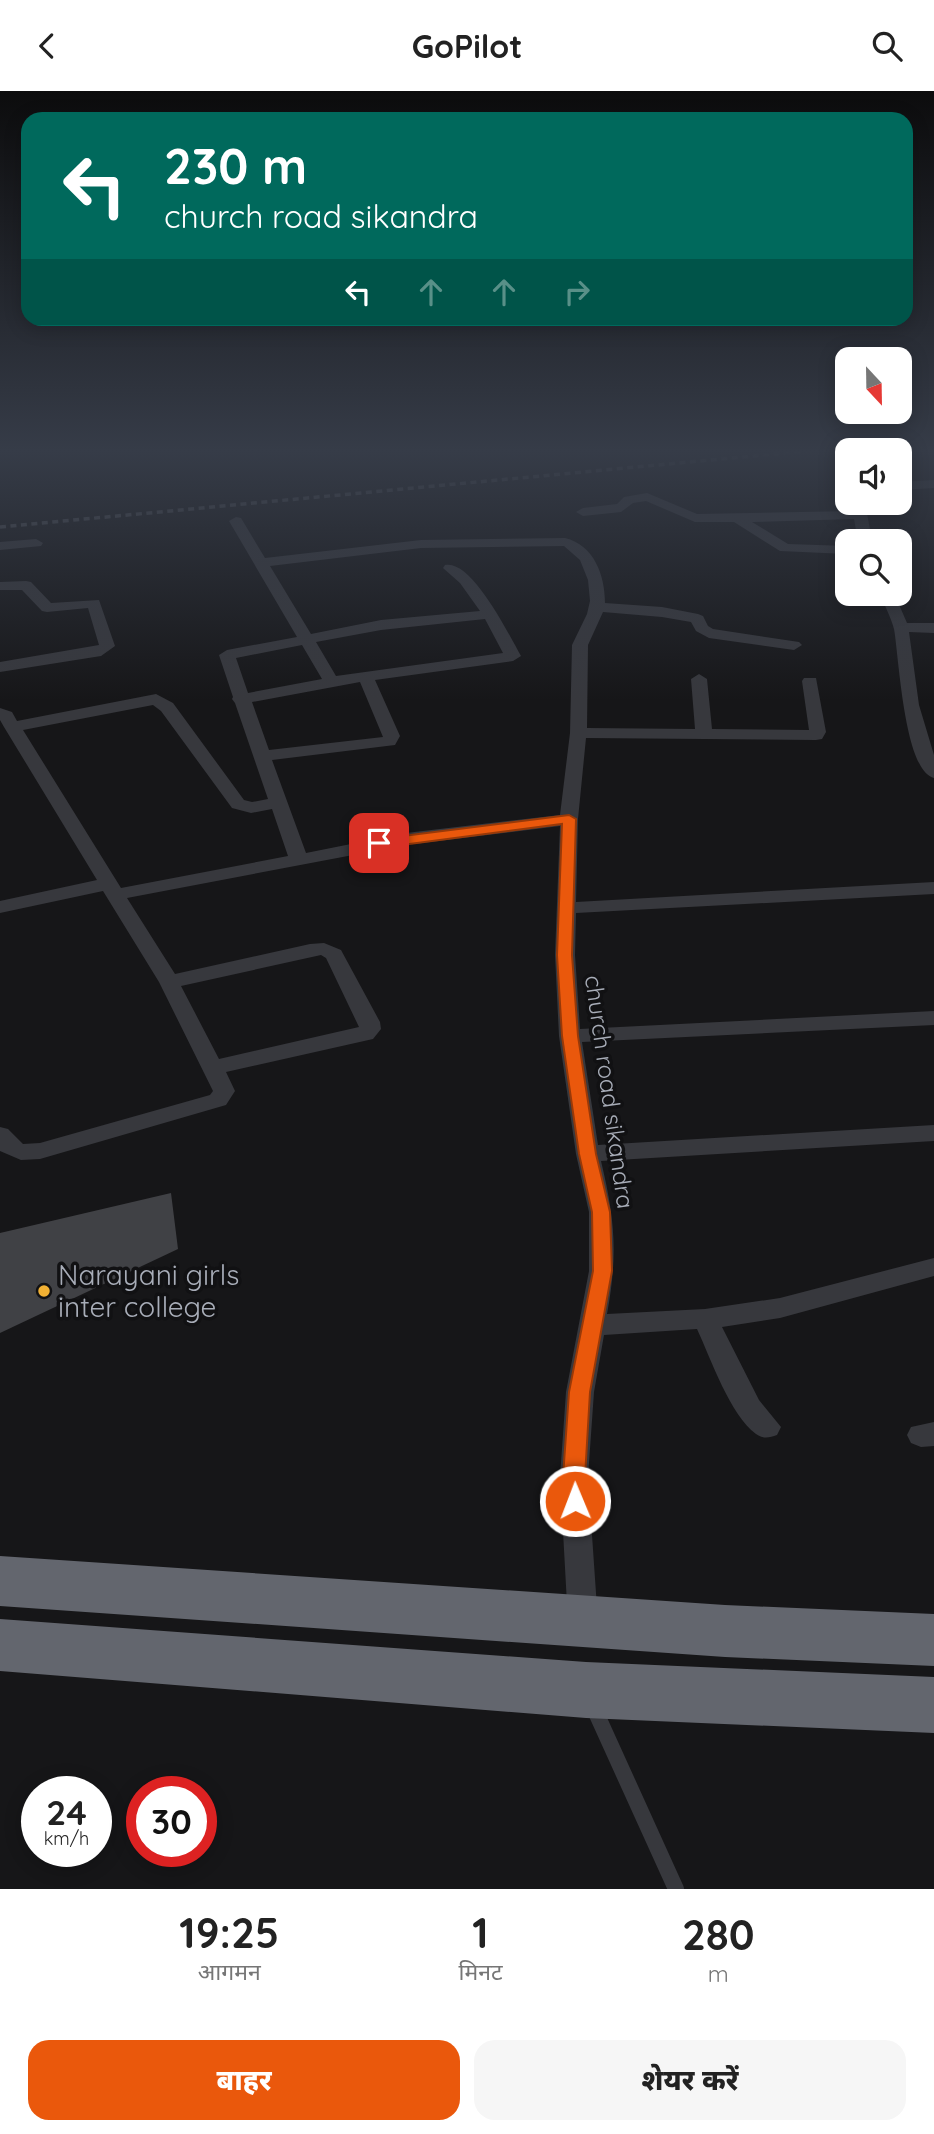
<!DOCTYPE html>
<html lang="hi">
<meta charset="utf-8">
<style>
:root{--surface:#fff;--page:#f6f6f6;--text:#222;--muted:#767676;--accent:#ea580c}
body{margin:0;font-family:Quicksand,"Noto Sans Devanagari",sans-serif;background:var(--page);color:var(--text);height:100vh;display:flex;flex-direction:column;font-size:26px;white-space:nowrap}
*{box-sizing:border-box;margin:0}
p{font-size:23px;color:var(--muted)}
.icon{flex:none;width:38px;height:38px;fill:none;stroke:currentColor;stroke-width:2;stroke-linecap:round;stroke-linejoin:round}
.map{position:relative;height:1798px;overflow:hidden}
.panel{display:flex;flex-direction:column;background:var(--surface);flex:1}
.panel>*{flex:none}
.top-card{position:absolute;left:21px;top:21px;width:892px;height:214px;border-radius:21px;box-shadow:0 4px 18px #0003;background:#00695c;color:#fff;overflow:hidden}
.needle{width:46px;rotate:158deg}
.fabs{position:absolute;left:835px;top:256px;display:grid;gap:14px}
.fabs a{display:grid;place-items:center;width:77px;height:77px;border-radius:14px;background:var(--surface);box-shadow:0 4px 18px #0003;font-size:35px}
.speed{position:absolute;left:21px;top:1685px;display:flex;gap:14px;font-size:35px;font-weight:700;text-align:center}
.speed>*{display:grid;place-content:center;width:91px;height:91px;border-radius:50%;background:var(--surface);box-shadow:0 4px 18px #0003;line-height:1}
.speed small{font-size:18px;font-weight:400}
.speed .limit{border:10px solid #d22;background:#fff;color:#111}
.pin{position:absolute;display:grid;place-items:center;width:60px;height:60px;color:#fff;margin:-30px;border-radius:14px;box-shadow:0 4px 10px #0006}
.me{position:absolute;width:77px;margin:-38px;rotate:359deg;stroke-linejoin:round;filter:drop-shadow(0 0 5px #0008)}
.turn{display:flex;align-items:center;gap:24px;height:147px;padding:0 28px;font-size:32px}
.turn .icon{width:91px;height:91px;stroke-width:2.5}
.turn b{display:block;font-size:49px;line-height:60px}
.lanes{display:flex;align-items:center;height:66px;padding:0 28px;background:#0003;justify-content:center;gap:35px;direction:ltr}
.lanes .off{opacity:.35}
.eta{display:flex;justify-content:space-evenly;align-items:center;height:119px;text-align:center}
.eta b{font-size:42px;font-weight:800;line-height:49px}
.action{display:flex;gap:14px;margin-top:auto;padding:14px 28px}
.action a{flex:1;height:80px;border-radius:21px;background:var(--accent);color:#fff;font-size:28px;font-weight:800;line-height:80px;text-align:center}
.action a+a{background:var(--page);color:var(--text)}
header{display:flex;justify-content:space-between;align-items:center;height:91px;padding:0 28px;background:var(--surface);font-size:32px;font-weight:800}
.map>svg:first-child{display:block}
.building{fill:#404145}
.lines{fill:none;stroke-linecap:round;stroke-linejoin:round}
.lane{stroke:#37383d;stroke-width:16}
.street{fill:#37383d;fill-rule:evenodd}
.highway{fill:#63666e;fill-rule:evenodd}
.rail{stroke:#4a4c52;stroke-width:3.5;stroke-dasharray:6 4.5;stroke-linecap:butt}
.route{fill:#ea580c;stroke:#983908;stroke-width:2}
.poi-dot{fill:#f2b134;stroke:#111113;stroke-width:2.5}
.labels{text-anchor:middle;stroke-width:7;stroke-linejoin:round;paint-order:stroke}
.street-label{font-size:24px;fill:#a8adb8;stroke:#111113}
.near-poi-label{font-size:28px;fill:#a8adb8;stroke:#111113;text-anchor:start}
</style>
<header><svg class="icon" aria-label="back" viewBox="0 0 24 24"><path d="M15 5l-7 7 7 7"/></svg>GoPilot<svg class="icon" aria-label="search" viewBox="0 0 24 24"><circle cx="10" cy="10" r="6"/><path d="M15 15l6 6"/></svg></header>
<div class="map">
<svg width="934" height="1798" viewBox="0 0 934 1798">
<rect width="100%" height="100%" fill="#161618"/>
<!-- building -->
<polygon class="building" points="171,1102 178,1158 0,1242 0,1142"/>
<g class="lines">
<!-- lane -->
<polyline class="lane" points="593,1615 676,1798"/>
<!-- street -->
<g class="street">
<polygon points="934,389 934,397 900,399 900,391"/>
<polygon points="647,402 697,423 853,420 851,411 865,411 872,450 858,450 854,428 752,431 788,453 847,455 847,463 780,460 734,431 695,431 646,410 633,412 621,421 583,425 576,421 583,417 617,413 624,406"/>
<path d="M236,426L241,427L265,467L421,449L565,447C594,454 605,484 605,512L662,516L698,523L703,525L708,535L713,538L799,551L802,554L794,559L709,547L696,540L691,531L662,526L603,521L588,554L587,637L695,638L691,588L699,583L707,588L712,638L809,639L802,590L804,587H816L826,641L822,648L816,649L586,647L578,728L576,811L934,791V803L576,822L575,864L580,938L934,920V934L582,951L598,1054L934,1034V1050L601,1070C615,1129 618,1163 607,1223L705,1218L780,1207L934,1167V1185L780,1227L722,1236L759,1309L781,1336L777,1344C769,1347 763,1348 756,1343C730,1324 711,1268 697,1238L604,1244L594,1301L588,1386L598,1531L594,1541L583,1545L572,1541L568,1531L560,1386L566,1301L589,1180V1121L576,1063L559,945L555,864L560,735L406,754L127,807L175,883L310,853L324,852L341,859L380,931L381,938L373,948L226,981L235,1000L226,1014L40,1068L21,1069L0,1060V1036L8,1038L23,1053L40,1052L210,1004L213,1000L159,891L103,800L0,822V810L97,789L4,636L0,629V617L12,621L17,630L156,603L173,612L244,709L252,711L268,708L235,612L232,608L233,606L219,564L227,559L297,546L229,430ZM564,455L580,469L588,489L590,510L587,523L572,554L570,642L560,724L406,742L306,762L272,669L395,654L400,645L375,589L513,570L521,565C509,544 472,468 445,474L443,477L460,492L480,520L381,529L311,543L270,475L421,457ZM485,528L503,562L336,585L316,551L381,539ZM302,554L322,588L248,602L236,567ZM360,591L383,646L269,659L252,611ZM153,614L161,620L232,717L251,722L272,718L288,765L121,797L23,639ZM321,864L326,867L359,936L219,968L181,895Z"/>
<polygon points="36,448 43,452 41,455 0,459 0,451"/>
<polygon points="26,490 31,491 51,512 99,509 115,555 101,565 0,581 0,571 99,554 88,517 47,521 42,520 22,499 0,499 0,491"/>
<path d="M880,502H894L907,532H934V542L909,541L919,614L934,664V687C904,680 899,565 894,538C891,526 884,514 880,502Z"/>
<polygon points="934,1331 934,1355 921,1356 911,1352 907,1344 911,1336"/>
</g>
<!-- highway -->
<g class="highway">
<polygon points="0,1465 725,1514 934,1523 934,1575 725,1566 0,1515"/>
<polygon points="0,1528 586,1571 934,1586 934,1642 586,1627 0,1580"/>
</g>
<!-- rail -->
<polyline class="rail" points="0,436 827,358"/>
</g>
<!-- sky -->
<linearGradient id="sky" x2="0" y2="1"><stop stop-color="#0c0c0d"/><stop offset="0.59" stop-color="#363c48"/><stop offset="1" stop-color="#363c48" stop-opacity="0"/></linearGradient>
<rect width="934" height="610" fill="url(#sky)"/>
<!-- route -->
<polygon class="route" points="569,724 576,728 572,864 578,945 596,1063 610,1121 612,1180 590,1301 585,1386 586,1410 583,1417 575,1420 567,1417 564,1410 563,1386 569,1301 593,1180 592,1121 579,1063 562,945 557,864 562,733 379,757 372,752 379,748"/>
<!-- markers -->
<circle class="poi-dot" cx="44" cy="1200" r="7"/>
<g class="labels">
<!-- street labels -->
<g class="street-label">
<text transform="translate(609 1001) rotate(82)" y="8">church road sikandra</text>
</g>
<!-- near-poi labels -->
<g class="near-poi-label">
<text x="58" y="1194">Narayani girls<tspan x="58" dy="32">inter college</tspan></text>
</g>
</g>
</svg>
<div class="fabs">
<a><svg class="needle" viewBox="-14 -14 28 28"><path d="M0-13l5 13h-10z" fill="#e53935"/><path d="M0 13l5-13h-10z" fill="#767676"/></svg></a>
<a><svg class="icon" aria-label="sound" viewBox="0 0 24 24"><path d="M4 9h4l5-4v14l-5-4H4zM17 9q2 3 0 6"/></svg></a>
<a><svg class="icon" aria-label="search" viewBox="0 0 24 24"><circle cx="10" cy="10" r="6"/><path d="M15 15l6 6"/></svg></a>
</div>
<div class="speed"><div>24<small>km/h</small></div><div class="limit">30</div></div>
<div class="pin" style="left:379px;top:752px;background:#d93025"><svg class="icon" aria-label="arrive" viewBox="0 0 24 24"><path d="M6 21V4h12l-3 4 3 4H6"/></svg></div>
<svg class="me" style="left:575px;top:1410px" viewBox="-20 -20 40 40"><circle r="17" fill="#ea580c" stroke="#fff" stroke-width="3"/><path d="M0-11L8 9 0 5-8 9z" fill="#fff"/></svg>
<div class="top-card">
<div class="turn"><svg class="icon" aria-label="left" viewBox="0 0 24 24"><path d="M17 20v-9H6M10 6l-5 5 5 5"/></svg><div><b>230 m</b>church road sikandra</div></div>
<div class="lanes"><svg class="icon" aria-label="left" viewBox="0 0 24 24"><path d="M17 20v-9H6M10 6l-5 5 5 5"/></svg><svg class="icon off" aria-label="ahead" viewBox="0 0 24 24"><path d="M12 20V5M6 11l6-6 6 6"/></svg><svg class="icon off" aria-label="ahead" viewBox="0 0 24 24"><path d="M12 20V5M6 11l6-6 6 6"/></svg><svg class="icon off" aria-label="right" viewBox="0 0 24 24"><path d="M7 20v-9h11M14 6l5 5-5 5"/></svg></div>
</div>
</div>
<section class="panel">
<div class="eta">
<div><b>19:25</b><p>आगमन</p></div>
<div><b>1</b><p>मिनट</p></div>
<div><b>280</b><p>m</p></div>
</div>
<div class="action"><a>बाहर</a><a>शेयर करें</a></div>
</section>
